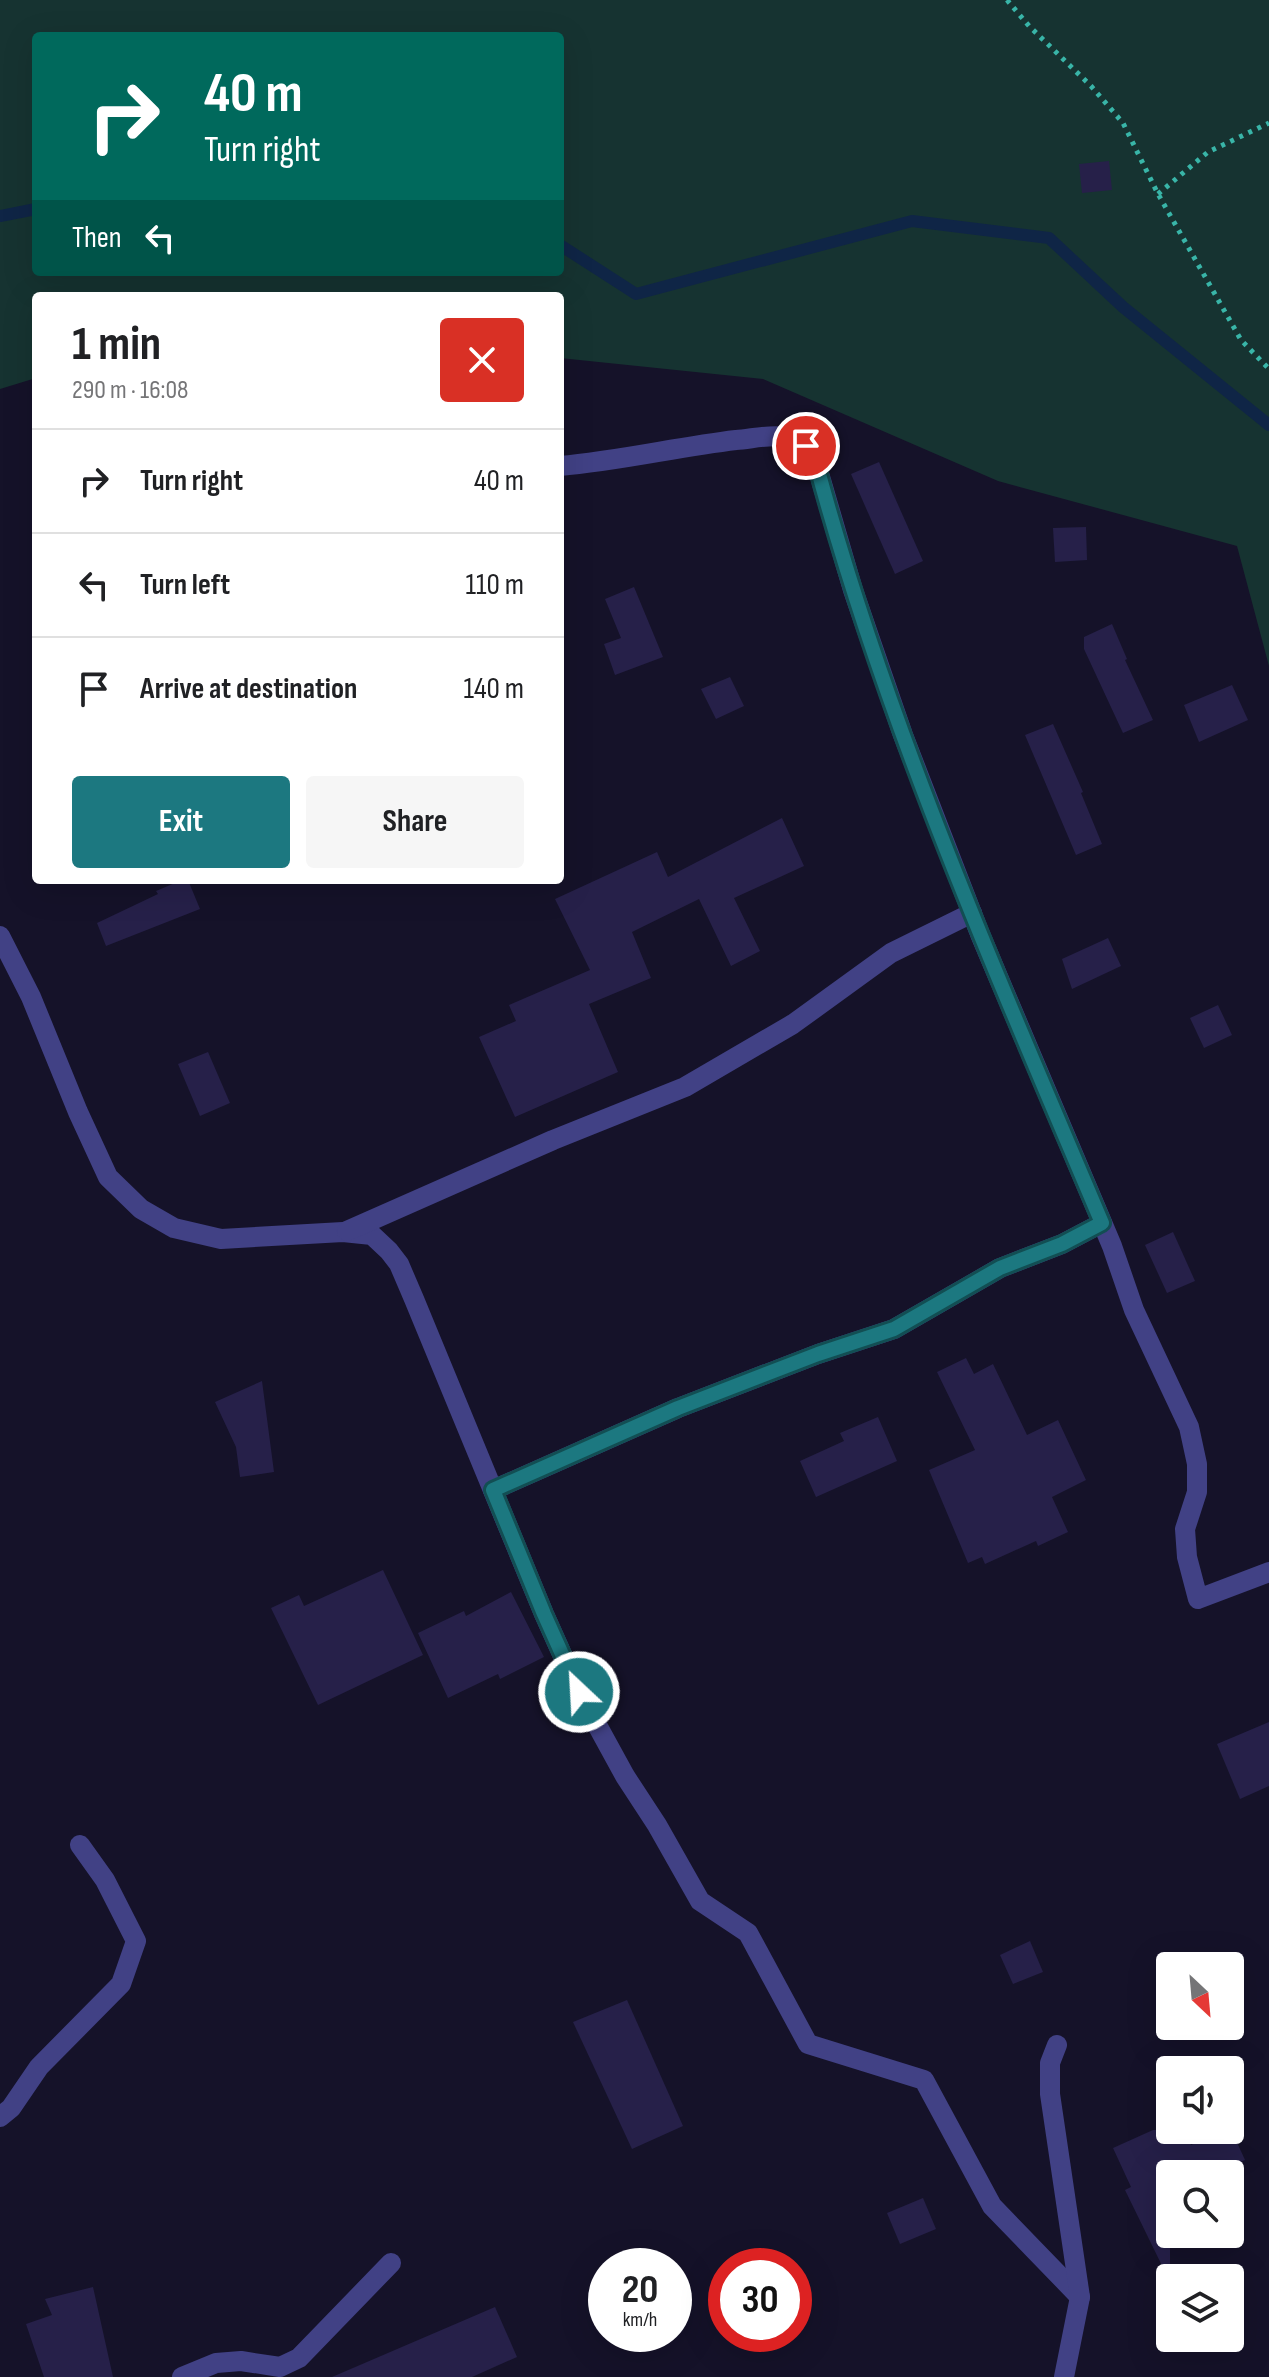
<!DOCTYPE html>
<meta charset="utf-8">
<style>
:root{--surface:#fff;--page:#f6f6f6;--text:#202124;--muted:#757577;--line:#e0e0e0;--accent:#1c7880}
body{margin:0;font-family:"Sofia Sans Condensed",sans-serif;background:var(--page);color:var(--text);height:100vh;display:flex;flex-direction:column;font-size:30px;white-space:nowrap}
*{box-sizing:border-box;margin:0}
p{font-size:26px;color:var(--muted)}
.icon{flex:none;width:44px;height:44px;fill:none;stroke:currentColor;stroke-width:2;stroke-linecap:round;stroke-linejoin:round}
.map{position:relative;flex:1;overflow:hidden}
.sheet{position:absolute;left:32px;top:292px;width:532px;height:592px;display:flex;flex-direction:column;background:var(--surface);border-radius:8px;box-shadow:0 8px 32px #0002}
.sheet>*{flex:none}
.banner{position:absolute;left:32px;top:32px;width:532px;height:244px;border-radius:8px;box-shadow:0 8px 32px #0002;background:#00695c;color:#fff;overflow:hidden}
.needle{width:52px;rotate:154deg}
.buttons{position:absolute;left:1156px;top:1952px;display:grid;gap:16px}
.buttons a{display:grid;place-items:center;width:88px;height:88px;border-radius:8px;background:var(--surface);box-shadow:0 8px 32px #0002;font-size:40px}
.speed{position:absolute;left:588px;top:2248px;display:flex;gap:16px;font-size:40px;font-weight:700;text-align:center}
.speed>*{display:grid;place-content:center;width:104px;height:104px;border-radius:50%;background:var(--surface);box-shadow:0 8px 32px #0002;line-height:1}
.speed small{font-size:20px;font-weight:400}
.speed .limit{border:12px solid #d22;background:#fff;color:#111}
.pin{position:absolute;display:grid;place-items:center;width:68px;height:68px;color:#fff;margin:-34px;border:4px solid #fff;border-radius:50%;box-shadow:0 2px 8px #0007}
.me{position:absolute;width:88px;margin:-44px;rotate:335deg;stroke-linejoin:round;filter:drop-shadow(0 0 6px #0008)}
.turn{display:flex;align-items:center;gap:28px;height:168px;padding:0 40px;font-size:36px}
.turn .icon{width:104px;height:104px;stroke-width:2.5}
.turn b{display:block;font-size:56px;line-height:68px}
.then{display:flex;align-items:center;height:76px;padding:0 40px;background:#0003;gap:16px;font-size:30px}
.round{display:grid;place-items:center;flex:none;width:84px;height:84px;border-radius:8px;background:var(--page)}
.headline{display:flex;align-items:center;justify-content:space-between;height:136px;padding:0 40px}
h1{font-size:48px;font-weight:700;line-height:60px}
.button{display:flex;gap:16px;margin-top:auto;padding:16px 40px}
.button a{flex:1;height:92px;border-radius:8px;background:var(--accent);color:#fff;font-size:32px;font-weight:700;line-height:92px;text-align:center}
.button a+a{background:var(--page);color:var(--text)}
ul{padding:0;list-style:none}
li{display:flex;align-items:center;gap:24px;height:104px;padding:0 40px;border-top:2px solid var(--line)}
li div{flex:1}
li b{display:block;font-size:30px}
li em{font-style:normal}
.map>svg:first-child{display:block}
.green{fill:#163331;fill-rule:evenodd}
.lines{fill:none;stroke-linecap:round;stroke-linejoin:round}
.stream{stroke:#0f2546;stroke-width:12}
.building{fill:#262049}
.path{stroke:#39b5a8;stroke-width:5;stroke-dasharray:4 6;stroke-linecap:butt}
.minor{stroke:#414185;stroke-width:20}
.route-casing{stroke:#124e53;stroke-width:20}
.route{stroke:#1c7880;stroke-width:14}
</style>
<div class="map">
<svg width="1269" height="2377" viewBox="0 0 1269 2377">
<rect width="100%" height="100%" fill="#151229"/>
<!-- green -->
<path class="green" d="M0,0H1269V666L1237,546L998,481L763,379L560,358V296H36V378L0,389ZM36,36H560V272H36Z"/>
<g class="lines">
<!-- stream -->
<g class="stream">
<polyline points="0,216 36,209"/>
<polyline points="560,245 636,294 912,221 1049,238 1123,307 1269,425"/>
</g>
</g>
<!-- building -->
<g class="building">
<polygon points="1109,161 1112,190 1082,193 1079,164"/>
<polygon points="879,462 923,561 895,574 851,474"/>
<polygon points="1086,527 1087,560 1055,562 1053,528"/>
<polygon points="634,587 663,657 615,675 604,644 621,638 605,599"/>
<polygon points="1112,624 1127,659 1125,660 1153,720 1123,733 1084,649 1084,637"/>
<polygon points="730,677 744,706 716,719 701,689"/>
<polygon points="1232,685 1248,720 1199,742 1184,705"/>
<polygon points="1053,724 1083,792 1081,793 1102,844 1076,855 1025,735"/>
<polygon points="782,818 804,866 734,898 760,951 731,966 699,899 632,932 651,978 589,1004 618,1072 515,1117 479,1037 516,1021 509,1005 590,970 555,899 657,852 668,877"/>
<polygon points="182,880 188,880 200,909 106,946 97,923 158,894 156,891"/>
<polygon points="1108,938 1121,966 1072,989 1062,959"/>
<polygon points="1218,1005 1232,1035 1204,1048 1190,1018"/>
<polygon points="208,1052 230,1103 200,1116 178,1064"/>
<polygon points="1173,1232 1195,1281 1167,1293 1145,1245"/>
<polygon points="966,1358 974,1374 993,1364 1027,1435 1058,1420 1086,1480 1052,1497 1068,1532 1038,1546 1036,1541 985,1564 982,1557 968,1563 929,1470 975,1450 937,1372"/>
<polygon points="262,1381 274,1472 240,1477 236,1447 215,1402"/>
<polygon points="878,1417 897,1461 816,1497 800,1461 844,1441 840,1433"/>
<polygon points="383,1570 423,1655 318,1705 271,1608 299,1595 304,1606"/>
<polygon points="511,1592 544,1657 500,1679 498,1674 448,1698 418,1633 464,1611 466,1616"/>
<polygon points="1269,1722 1269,1786 1240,1799 1217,1744"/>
<polygon points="1030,1941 1043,1972 1013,1984 1000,1955"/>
<polygon points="627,2000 683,2126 632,2149 573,2022"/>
<polygon points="1230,2127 1245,2160 1214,2174 1170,2174 1170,2282 1125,2190 1131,2187 1113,2148 1153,2130 1184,2130 1191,2145 1223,2130 1230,2130"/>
<polygon points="923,2198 936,2229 900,2244 887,2213"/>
<polygon points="93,2287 113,2377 44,2377 26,2324 52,2315 45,2299"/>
<polygon points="495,2307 517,2357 472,2377 332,2377"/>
</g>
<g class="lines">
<!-- path -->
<g class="path">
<polyline points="1007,0 1029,26 1091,86 1123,123 1158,194 1241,340 1269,369"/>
<polyline points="1158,194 1208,152 1269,123"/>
</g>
<!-- minor -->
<g class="minor">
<path d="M560,466C619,461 677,447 736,440C751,439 771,434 785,437C802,441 808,450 816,463L853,590L903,735L980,934L1112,1246L1134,1310L1189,1427L1197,1464V1492L1185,1529L1187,1557L1198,1599L1269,1572"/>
<polyline points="0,936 31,997 78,1112 108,1177 141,1209 174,1228 221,1239 343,1232 372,1235 389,1251 399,1264 414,1299 544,1614 579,1692 625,1776 657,1825 700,1901 748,1933 808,2044 924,2080 992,2206 1080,2297"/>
<polyline points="347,1231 553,1140 685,1087 793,1024 891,953 972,913"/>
<polyline points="493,1490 678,1408 818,1354 894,1329 1000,1268 1062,1244 1102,1223"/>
<polyline points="1057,2045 1050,2063 1050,2094 1080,2297 1064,2377"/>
<polyline points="0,2117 11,2108 39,2067 121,1984 136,1941 105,1880 80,1845"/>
<polyline points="182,2377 216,2363 241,2361 280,2367 299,2358 391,2263"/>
</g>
</g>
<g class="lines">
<!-- route casing -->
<g class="route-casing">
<path id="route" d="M579,1692L544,1614L493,1490L678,1408L818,1354L894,1329L1000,1268L1062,1244L1102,1223C997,975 886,725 816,463L806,446"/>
</g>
<!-- route -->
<use href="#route" class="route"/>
</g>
</svg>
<div class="buttons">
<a><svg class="needle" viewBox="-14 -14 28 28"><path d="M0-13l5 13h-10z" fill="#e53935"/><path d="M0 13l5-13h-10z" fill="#757577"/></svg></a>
<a><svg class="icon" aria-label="sound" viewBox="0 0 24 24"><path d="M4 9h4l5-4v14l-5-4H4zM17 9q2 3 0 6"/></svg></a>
<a><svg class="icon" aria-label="search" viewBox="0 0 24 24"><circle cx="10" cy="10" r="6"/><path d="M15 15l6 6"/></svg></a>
<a><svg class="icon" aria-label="layers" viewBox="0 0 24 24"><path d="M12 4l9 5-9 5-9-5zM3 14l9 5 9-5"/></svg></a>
</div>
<div class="speed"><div>20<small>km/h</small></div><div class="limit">30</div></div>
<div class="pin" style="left:806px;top:446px;background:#d93025"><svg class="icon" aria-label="arrive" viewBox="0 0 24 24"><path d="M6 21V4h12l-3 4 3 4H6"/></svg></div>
<svg class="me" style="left:579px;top:1692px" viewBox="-20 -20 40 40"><circle r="17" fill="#1c7880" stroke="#fff" stroke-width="3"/><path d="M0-11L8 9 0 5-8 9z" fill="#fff"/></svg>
<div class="banner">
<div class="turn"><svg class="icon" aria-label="right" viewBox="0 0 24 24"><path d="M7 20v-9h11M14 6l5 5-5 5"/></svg><div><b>40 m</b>Turn right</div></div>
<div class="then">Then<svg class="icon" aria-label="left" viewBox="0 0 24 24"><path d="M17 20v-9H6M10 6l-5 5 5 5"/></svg></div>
</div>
<section class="sheet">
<div class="headline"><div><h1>1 min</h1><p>290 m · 16:08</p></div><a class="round" style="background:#d93025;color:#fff"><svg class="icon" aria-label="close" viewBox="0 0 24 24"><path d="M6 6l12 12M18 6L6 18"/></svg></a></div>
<ul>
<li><svg class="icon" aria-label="right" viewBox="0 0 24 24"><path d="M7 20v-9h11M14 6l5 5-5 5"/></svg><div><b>Turn right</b></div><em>40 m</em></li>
<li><svg class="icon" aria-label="left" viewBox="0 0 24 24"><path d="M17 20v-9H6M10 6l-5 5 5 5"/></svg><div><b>Turn left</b></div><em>110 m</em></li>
<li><svg class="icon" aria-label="arrive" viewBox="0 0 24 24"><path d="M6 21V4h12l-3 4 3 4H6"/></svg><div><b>Arrive at destination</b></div><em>140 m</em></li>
</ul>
<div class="button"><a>Exit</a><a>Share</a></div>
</section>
</div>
